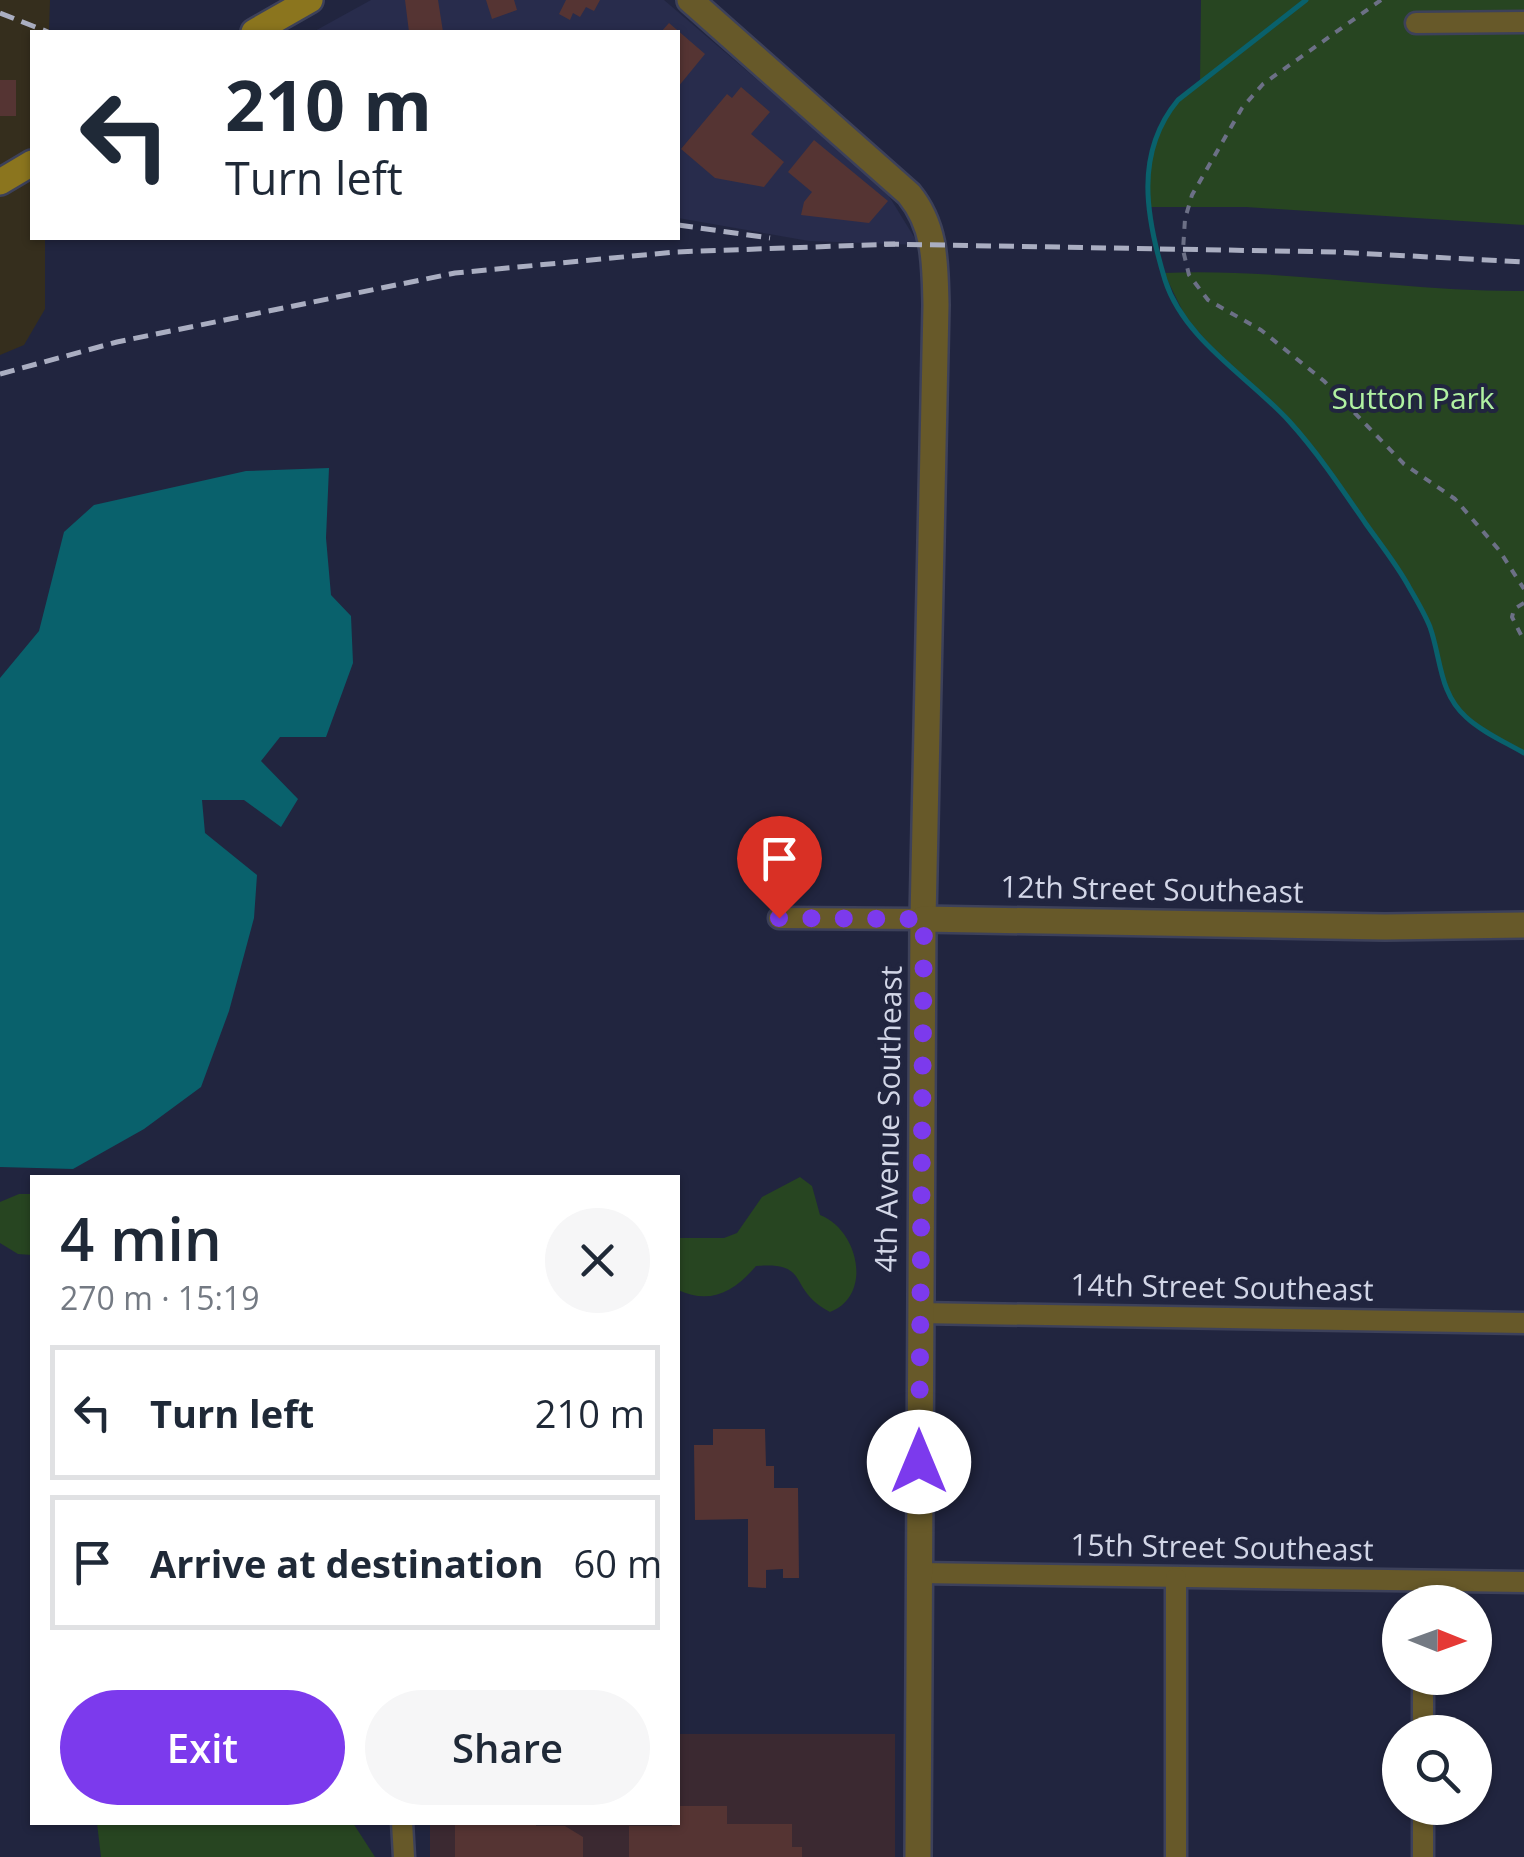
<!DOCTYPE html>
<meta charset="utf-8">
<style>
:root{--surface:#fff;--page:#f6f6f7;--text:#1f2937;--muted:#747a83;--line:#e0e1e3;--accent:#7c3aed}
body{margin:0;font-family:"Open Sans",sans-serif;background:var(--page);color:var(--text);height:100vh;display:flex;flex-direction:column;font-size:38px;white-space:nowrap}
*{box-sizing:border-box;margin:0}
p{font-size:32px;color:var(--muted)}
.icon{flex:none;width:55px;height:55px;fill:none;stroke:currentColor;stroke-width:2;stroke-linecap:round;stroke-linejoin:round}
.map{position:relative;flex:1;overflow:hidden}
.sheet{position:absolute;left:30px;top:1175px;width:650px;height:650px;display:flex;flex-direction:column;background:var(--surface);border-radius:0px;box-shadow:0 2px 8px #0004}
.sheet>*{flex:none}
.top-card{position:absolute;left:30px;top:30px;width:650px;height:210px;border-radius:0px;box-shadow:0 2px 8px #0004;background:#fff;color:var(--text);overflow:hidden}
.needle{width:65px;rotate:91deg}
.buttons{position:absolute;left:1382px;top:1585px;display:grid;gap:20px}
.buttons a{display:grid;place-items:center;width:110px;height:110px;border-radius:50%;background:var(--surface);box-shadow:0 2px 8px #0004;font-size:50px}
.pin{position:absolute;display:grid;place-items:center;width:85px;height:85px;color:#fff;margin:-102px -42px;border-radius:50% 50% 50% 0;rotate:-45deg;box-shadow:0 0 10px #0007}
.pin .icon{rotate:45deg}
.me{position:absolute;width:110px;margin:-55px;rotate:0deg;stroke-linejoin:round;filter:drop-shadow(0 0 8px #0008)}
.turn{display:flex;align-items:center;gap:35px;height:210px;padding:0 30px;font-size:45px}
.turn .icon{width:130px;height:130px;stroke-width:2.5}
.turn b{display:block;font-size:70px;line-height:85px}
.round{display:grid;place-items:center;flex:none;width:105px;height:105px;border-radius:52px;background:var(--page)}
.headline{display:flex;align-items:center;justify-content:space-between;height:170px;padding:0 30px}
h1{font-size:60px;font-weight:600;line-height:75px}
.cta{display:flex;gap:20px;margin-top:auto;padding:20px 30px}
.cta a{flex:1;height:115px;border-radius:60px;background:var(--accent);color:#fff;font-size:40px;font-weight:600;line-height:115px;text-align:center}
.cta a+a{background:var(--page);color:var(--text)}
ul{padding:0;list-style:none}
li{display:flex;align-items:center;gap:30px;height:135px;margin:0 20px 15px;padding:0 10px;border:5px solid var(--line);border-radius:0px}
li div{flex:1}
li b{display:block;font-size:38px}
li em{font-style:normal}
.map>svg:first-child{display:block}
.commercial{fill:#352e1d}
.built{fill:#282c4c}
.education{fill:#3b2931}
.green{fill:#274521}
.water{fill:#09616c}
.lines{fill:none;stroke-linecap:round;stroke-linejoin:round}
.stream{stroke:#09616c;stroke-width:5}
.building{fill:#553433}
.minor-casing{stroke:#3d415a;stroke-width:25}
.tertiary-casing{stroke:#3d415a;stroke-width:30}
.secondary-casing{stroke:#3d415a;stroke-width:30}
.path{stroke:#6c7086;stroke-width:4;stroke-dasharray:8 8;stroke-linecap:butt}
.minor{stroke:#675929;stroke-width:20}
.tertiary{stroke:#675929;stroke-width:25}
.secondary{stroke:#8b751e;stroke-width:25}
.rail{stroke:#aaaec1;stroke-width:5;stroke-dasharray:15 8;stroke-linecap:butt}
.route{stroke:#7c3aed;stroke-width:18;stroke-dasharray:0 32.4}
.labels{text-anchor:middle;stroke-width:8;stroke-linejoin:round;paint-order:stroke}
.park-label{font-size:30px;fill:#b0f1a2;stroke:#21253f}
.street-label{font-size:30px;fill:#d2d6e7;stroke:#21253f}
</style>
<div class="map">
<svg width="1524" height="1857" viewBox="0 0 1524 1857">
<rect width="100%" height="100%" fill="#21253f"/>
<!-- commercial -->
<polygon class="commercial" points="0,0 50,0 49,32 32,32 32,238 45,238 45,309 24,345 0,355"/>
<!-- built -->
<polygon class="built" points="371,0 664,0 884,188 919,245 809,241 678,218 678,32 313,32"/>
<!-- education -->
<polygon class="education" points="678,1734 895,1734 895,1857 430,1857 430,1823 678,1822"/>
<!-- green -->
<g class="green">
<path d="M1201,0H1524V225L1246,207H1150C1144,149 1153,119 1200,83Z"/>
<path d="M1164,273C1284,268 1404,292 1524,291V753L1466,717L1450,697L1439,668L1430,627L1408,583L1329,471L1288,420L1219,355L1186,318Z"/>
<path d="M800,1177L812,1186L820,1215C859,1230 873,1296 830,1312C786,1289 812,1261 756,1266C734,1292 710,1305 678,1290V1238H724L737,1233L762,1197Z"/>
<polygon points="19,1194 32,1194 32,1255 18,1254 0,1243 0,1202"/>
<polygon points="97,1823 353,1823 375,1857 101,1857"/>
</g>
<!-- water -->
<polygon class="water" points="329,468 326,538 331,595 351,616 353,663 326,737 280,737 261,761 298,799 281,827 244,800 202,800 205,833 257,875 254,918 229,1011 201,1087 144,1129 73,1169 0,1167 0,678 39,631 64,532 94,505 246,471"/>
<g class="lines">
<!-- stream -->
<path class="stream" d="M1306,0L1178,100C1134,153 1146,217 1165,280C1184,340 1249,377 1289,421C1318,453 1342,489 1366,524C1381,545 1397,565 1409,587C1416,599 1425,614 1430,627C1441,658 1439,693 1466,717C1482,732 1505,742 1524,753"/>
</g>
<!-- building -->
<g class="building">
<polygon points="405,0 438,0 443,32 409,32"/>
<polygon points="486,0 514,0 517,10 492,19"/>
<polygon points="566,0 600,0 594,11 586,7 580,17 573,13 570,20 559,14"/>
<polygon points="669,23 705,54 678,87 678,32 661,32"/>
<rect x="0" y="80" width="16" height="36"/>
<polygon points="741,87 770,112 751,134 784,162 764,187 715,178 681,149 727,94 732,98"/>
<polygon points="814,140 888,201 869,223 801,215 804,202 812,192 788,172"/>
<polygon points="713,1429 765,1429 766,1466 774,1466 774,1488 798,1488 799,1578 783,1578 783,1569 766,1570 766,1588 748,1587 748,1519 695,1520 694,1445 713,1445"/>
<polygon points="678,1806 727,1806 727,1824 792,1824 792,1847 802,1847 802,1857 629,1857 629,1826 672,1826 672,1822 678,1822"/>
<polygon points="455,1822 536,1822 536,1826 565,1826 583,1837 583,1857 455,1857"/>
</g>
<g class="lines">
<!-- minor casing -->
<g class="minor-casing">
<g id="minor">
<polyline points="1416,23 1524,22"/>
<polyline points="779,918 923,919"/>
<polyline points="919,1313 1524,1323"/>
<polyline points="919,1573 1524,1582"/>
<polyline points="1176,1578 1176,1857"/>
<polyline points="1423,1678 1423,1732"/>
<polyline points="1423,1808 1423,1857"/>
<polyline points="402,1822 404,1857"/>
</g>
</g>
<!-- tertiary casing -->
<g class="tertiary-casing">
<g id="tertiary">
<path d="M690,0L909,194C936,227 935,264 936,305L923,919L918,1857"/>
<polyline points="923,919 1385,927 1524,925"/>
</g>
</g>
<!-- secondary casing -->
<g class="secondary-casing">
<g id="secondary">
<polyline points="254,32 310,0"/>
<polyline points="0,182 32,163"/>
</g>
</g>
<!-- path -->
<g class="path">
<polyline points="1381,0 1263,84 1242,108 1192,195 1185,219 1183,250 1189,275 1208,300 1261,330 1324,381 1404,464 1455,499 1499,550 1524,589"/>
<polyline points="1524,603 1514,609 1512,617 1524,641"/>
</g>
<!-- minor -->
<use href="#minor" class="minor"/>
<!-- tertiary -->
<use href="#tertiary" class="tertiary"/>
<!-- secondary -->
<use href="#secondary" class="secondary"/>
<!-- rail -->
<g class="rail">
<polyline points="0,13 48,32"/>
<polyline points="678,225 770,238"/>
<polyline points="884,244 1335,252 1524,262"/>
<polyline points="0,374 117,342 455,273 675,252 895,244"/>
</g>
</g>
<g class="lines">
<!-- route -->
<polyline class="route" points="779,918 924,919 919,1462"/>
</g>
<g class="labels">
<!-- park labels -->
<g class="park-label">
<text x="1413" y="409">Sutton Park</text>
</g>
<!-- street labels -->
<g class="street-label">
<text transform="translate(1152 890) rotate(1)" y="10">12th Street Southeast</text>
<text transform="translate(889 1119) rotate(-89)" y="10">4th Avenue Southeast</text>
<text transform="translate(1222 1288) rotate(1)" y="10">14th Street Southeast</text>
<text transform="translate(1222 1548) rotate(1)" y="10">15th Street Southeast</text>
</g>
</g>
</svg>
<div class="buttons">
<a><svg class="needle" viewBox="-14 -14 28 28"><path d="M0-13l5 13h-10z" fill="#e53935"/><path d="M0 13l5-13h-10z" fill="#747a83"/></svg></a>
<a><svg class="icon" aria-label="search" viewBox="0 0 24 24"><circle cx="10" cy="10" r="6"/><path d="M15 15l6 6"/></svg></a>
</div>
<div class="pin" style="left:779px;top:918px;background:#d93025"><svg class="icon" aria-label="arrive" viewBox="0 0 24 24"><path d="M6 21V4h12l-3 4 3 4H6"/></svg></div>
<svg class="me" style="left:919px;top:1462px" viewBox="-20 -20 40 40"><circle r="19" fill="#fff"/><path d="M0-13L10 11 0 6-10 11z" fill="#7c3aed"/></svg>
<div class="top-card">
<div class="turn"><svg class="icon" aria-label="left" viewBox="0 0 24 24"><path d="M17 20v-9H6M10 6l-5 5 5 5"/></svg><div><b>210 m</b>Turn left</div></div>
</div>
<section class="sheet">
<div class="headline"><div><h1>4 min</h1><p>270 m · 15:19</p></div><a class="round"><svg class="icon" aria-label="close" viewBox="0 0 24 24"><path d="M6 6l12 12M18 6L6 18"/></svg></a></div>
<ul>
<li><svg class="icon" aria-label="left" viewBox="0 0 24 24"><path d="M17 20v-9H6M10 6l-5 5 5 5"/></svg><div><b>Turn left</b></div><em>210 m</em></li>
<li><svg class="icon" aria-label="arrive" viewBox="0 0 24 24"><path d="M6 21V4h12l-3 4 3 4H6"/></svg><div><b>Arrive at destination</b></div><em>60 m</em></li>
</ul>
<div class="cta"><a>Exit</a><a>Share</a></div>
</section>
</div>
